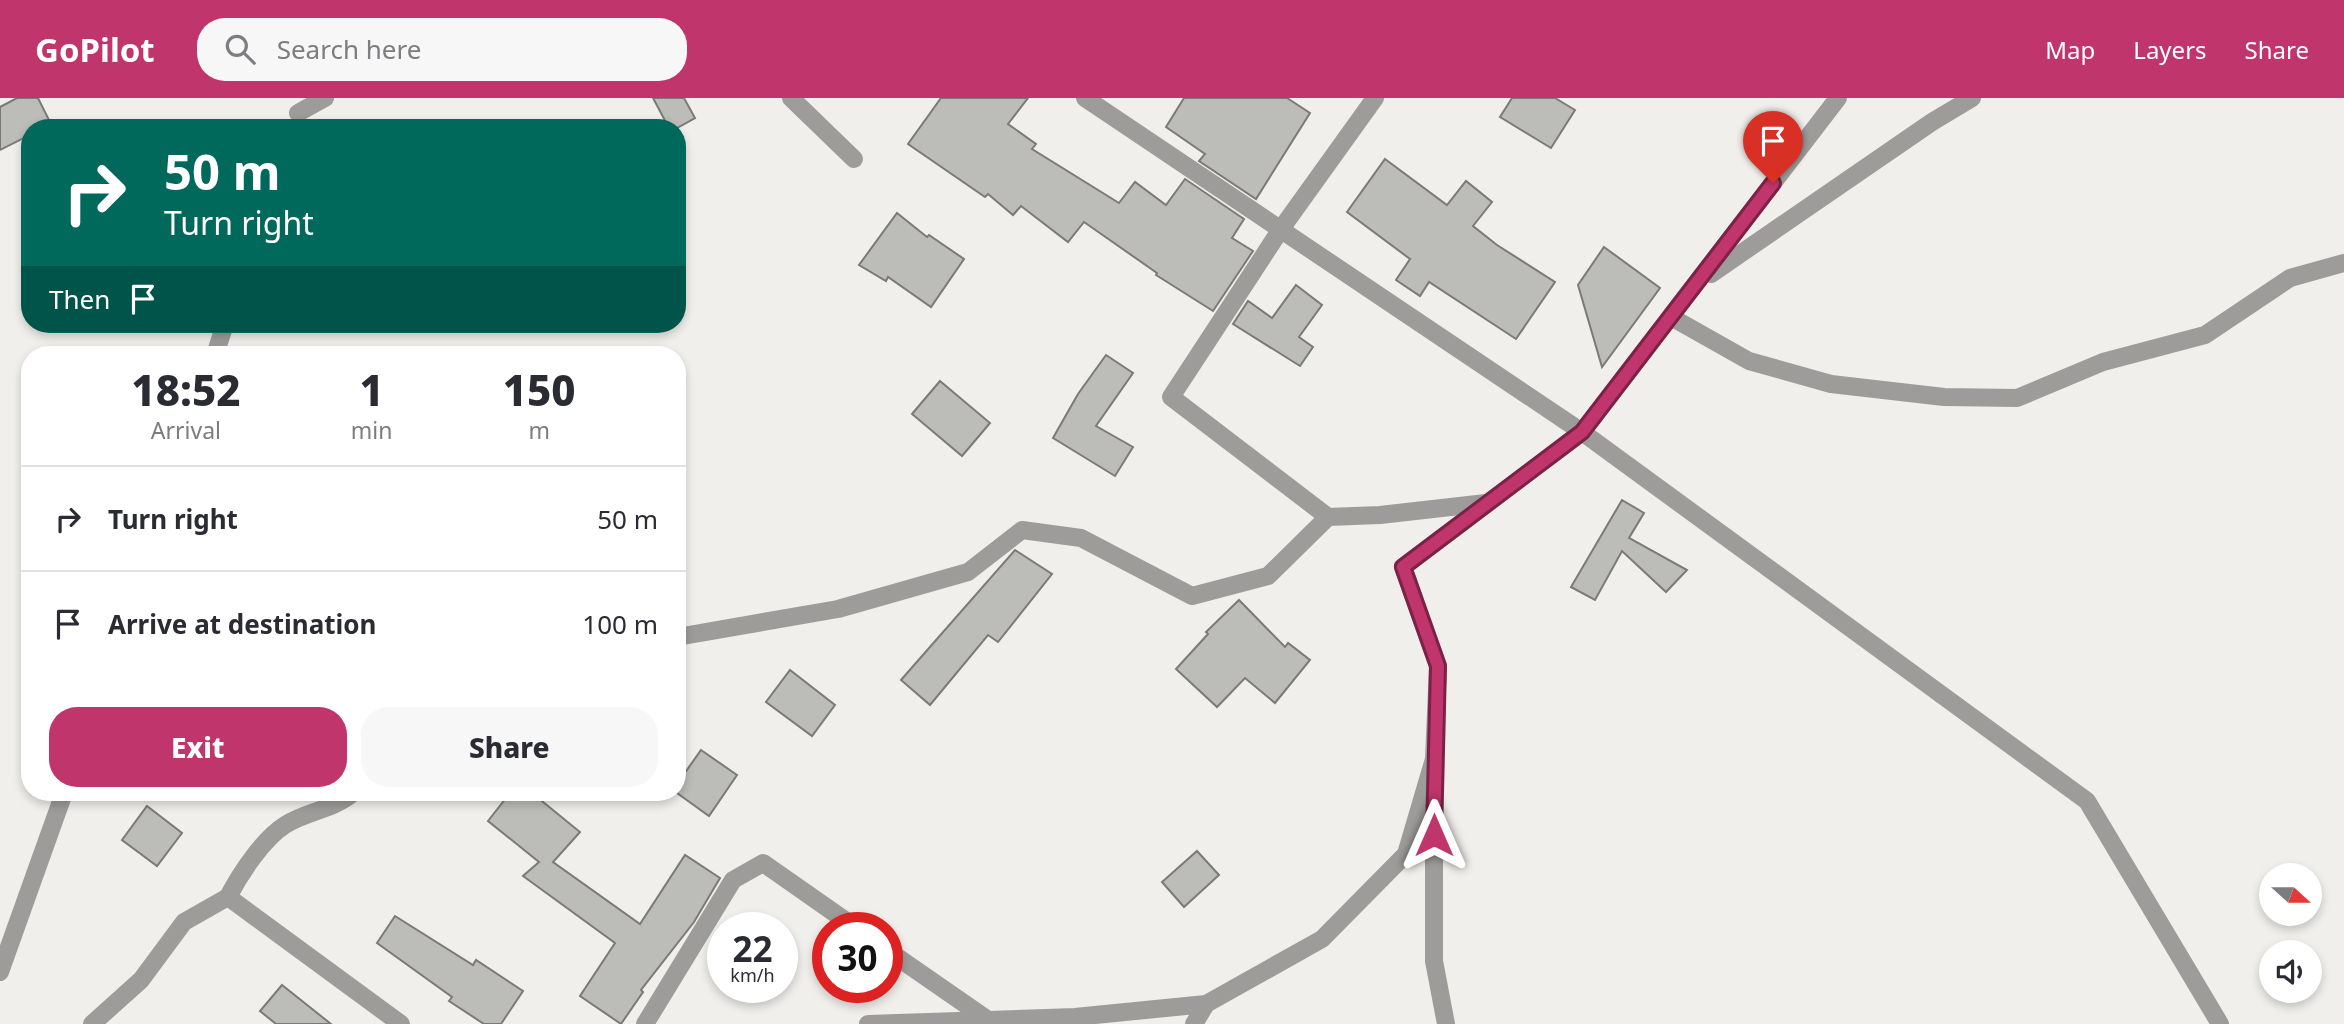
<!DOCTYPE html>
<style>
:root{--surface:#fff;--page:#f7f7f7;--text:#2b2b33;--muted:#7c7c81;--line:#e1e1e2;--accent:#c0356b}
body{margin:0;font-family:"Noto Sans",sans-serif;background:var(--page);color:var(--text);height:100vh;display:flex;flex-direction:column;font-size:26px;white-space:nowrap}
*{box-sizing:border-box;margin:0}
p{font-size:23px;color:var(--muted)}
.icon{flex:none;width:38px;height:38px;fill:none;stroke:currentColor;stroke-width:2;stroke-linecap:round;stroke-linejoin:round}
.map{position:relative;flex:1;overflow:hidden}
.drawer{position:absolute;left:21px;top:248px;width:665px;height:455px;display:flex;flex-direction:column;background:var(--surface);border-radius:28px;box-shadow:0 4px 10px #0003}
.drawer>*{flex:none}
.banner{position:absolute;left:21px;top:21px;width:665px;height:214px;border-radius:28px;box-shadow:0 4px 10px #0003;background:#00695c;color:#fff;overflow:hidden}
.needle{width:46px;rotate:111deg}
.controls{position:absolute;left:2259px;top:765px;display:grid;gap:14px}
.controls a{display:grid;place-items:center;width:63px;height:63px;border-radius:50%;background:var(--surface);box-shadow:0 4px 10px #0003;font-size:35px}
.speed{position:absolute;left:707px;top:814px;display:flex;gap:14px;font-size:35px;font-weight:700;text-align:center}
.speed>*{display:grid;place-content:center;width:91px;height:91px;border-radius:50%;background:var(--surface);box-shadow:0 4px 10px #0003;line-height:1}
.speed small{font-size:18px;font-weight:400}
.speed .limit{border:10px solid #d22;background:#fff;color:#111}
.pin{position:absolute;display:grid;place-items:center;width:60px;height:60px;color:#fff;margin:-72px -30px;border-radius:50% 50% 50% 0;rotate:-45deg;box-shadow:0 0 7px #0007}
.pin .icon{rotate:45deg}
.me{position:absolute;width:77px;margin:-38px;rotate:0deg;stroke-linejoin:round;filter:drop-shadow(0 0 5px #0008)}
.turn{display:flex;align-items:center;gap:24px;height:147px;padding:0 28px;font-size:32px}
.turn .icon{width:91px;height:91px;stroke-width:2.5}
.turn b{display:block;font-size:49px;line-height:60px}
.then{display:flex;align-items:center;height:66px;padding:0 28px;background:#0003;gap:14px;font-size:26px}
.eta{display:flex;justify-content:space-evenly;align-items:center;height:119px;text-align:center}
.eta b{font-size:42px;font-weight:800;line-height:49px}
.button{display:flex;gap:14px;margin-top:auto;padding:14px 28px}
.button a{flex:1;height:80px;border-radius:28px;background:var(--accent);color:#fff;font-size:28px;font-weight:800;line-height:80px;text-align:center}
.button a+a{background:var(--page);color:var(--text)}
ul{padding:0;list-style:none}
li{display:flex;align-items:center;gap:21px;height:105px;padding:0 28px;border-top:2px solid var(--line)}
li div{flex:1}
li b{display:block;font-size:26px}
li em{font-style:normal}
header{display:flex;align-items:center;gap:42px;box-sizing:border-box;height:98px;padding:0 35px;background:var(--accent);color:#fff}
header strong{font-size:33px}
nav{display:flex;gap:38px;margin-inline-start:auto;font-size:24px}
.search{width:490px;height:63px;background:var(--page);display:flex;align-items:center;gap:18px;box-sizing:border-box;padding:0 24px;border-radius:28px;color:var(--muted);font-size:26px}
.map>svg:first-child{display:block}
.building{fill:#bcbcb9;stroke:#7b7a77;stroke-width:2}
.lines{fill:none;stroke-linecap:round;stroke-linejoin:round}
.minor{stroke:#9d9c9b;stroke-width:18}
.route-casing{stroke:#7d2246;stroke-width:18}
.route{stroke:#c0356b;stroke-width:12}
</style>
<header>
<strong>GoPilot</strong>
<div class="search"><svg class="icon" aria-label="search" viewBox="0 0 24 24"><circle cx="10" cy="10" r="6"/><path d="M15 15l6 6"/></svg>Search here</div>
<nav><a>Map</a><a>Layers</a><a>Share</a></nav>
</header>
<div class="map">
<svg width="2344" height="926" viewBox="0 0 2344 926">
<rect width="100%" height="100%" fill="#f0efec"/>
<!-- building -->
<g class="building">
<polygon points="17,0 38,0 51,26 44,30 30,30 30,37 0,52 0,9"/>
<polygon points="653,0 684,0 695,20 677,30 669,30"/>
<polygon points="941,0 1028,0 1008,26 1036,46 1032,51 1119,105 1135,84 1166,107 1185,81 1244,121 1232,140 1253,153 1213,213 1156,177 1157,175 1084,124 1068,144 1021,108 1013,117 988,96 985,99 908,46"/>
<polygon points="1184,0 1287,0 1310,15 1256,101 1199,63 1205,56 1166,29"/>
<polygon points="1512,0 1555,0 1575,12 1551,50 1500,19"/>
<polygon points="1385,61 1447,107 1466,83 1492,104 1473,128 1497,147 1555,184 1516,241 1429,184 1420,198 1396,182 1410,161 1347,114"/>
<polygon points="897,115 927,139 929,137 964,161 931,209 888,179 886,183 859,167"/>
<polygon points="1604,149 1660,190 1602,269 1578,187"/>
<polygon points="1296,187 1322,207 1299,239 1313,249 1300,268 1233,226 1248,203 1272,220"/>
<polygon points="1106,257 1133,275 1096,328 1133,349 1115,378 1053,340 1078,296"/>
<polygon points="940,283 990,325 962,358 912,316"/>
<polygon points="1622,402 1644,415 1629,440 1687,472 1666,494 1622,453 1595,502 1571,489"/>
<polygon points="1015,452 1052,476 998,544 988,537 930,607 901,582"/>
<polygon points="1239,502 1285,549 1288,545 1310,562 1275,605 1245,580 1217,609 1176,571 1208,536 1206,534"/>
<polygon points="790,572 835,607 812,638 766,604"/>
<polygon points="701,652 737,677 709,718 677,695 677,686"/>
<polygon points="510,695 532,695 580,734 553,764 640,826 685,757 720,780 694,824 641,892 643,894 621,926 580,898 615,845 523,778 539,764 488,723"/>
<polygon points="147,708 182,735 157,768 122,742"/>
<polygon points="1197,753 1219,777 1184,809 1162,784"/>
<polygon points="395,818 473,867 476,862 523,893 501,926 484,926 449,903 452,899 377,845"/>
<polygon points="282,887 331,926 276,926 260,913"/>
</g>
<g class="lines">
<!-- minor -->
<g class="minor">
<polyline points="791,0 854,61"/>
<polyline points="1085,0 1582,334 2087,703 2220,926"/>
<polyline points="298,15 325,0"/>
<polyline points="1711,176 1932,24 1972,0"/>
<polyline points="1671,219 1749,263 1831,286 1944,299 2017,300 2103,264 2205,237 2290,180 2344,165"/>
<polyline points="215,257 225,226"/>
<polyline points="1328,419 1171,299 1281,131 1375,0"/>
<polyline points="677,539 838,511 968,474 1022,432 1081,440 1192,498 1268,478 1328,419 1380,417 1486,405"/>
<polyline points="1434,682 1434,863 1446,926"/>
<path d="M228,799C240,776 263,741 285,727C307,713 333,712 353,695"/>
<polyline points="887,852 988,922"/>
<polyline points="0,874 64,695"/>
<polyline points="92,926 141,882 184,824 228,799 401,926"/>
<polyline points="645,926 733,782 763,765 856,830"/>
<polyline points="868,926 1075,919 1206,906"/>
<polyline points="1194,926 1206,906 1322,841 1406,756 1434,661 1438,568 1403,469 1582,334 1838,0"/>
</g>
</g>
<g class="lines">
<!-- route casing -->
<g class="route-casing">
<polyline id="route" points="1434,737 1438,568 1403,469 1582,334 1773,85"/>
</g>
<!-- route -->
<use href="#route" class="route"/>
</g>
</svg>
<div class="controls">
<a><svg class="needle" viewBox="-14 -14 28 28"><path d="M0-13l5 13h-10z" fill="#e53935"/><path d="M0 13l5-13h-10z" fill="#7c7c81"/></svg></a>
<a><svg class="icon" aria-label="sound" viewBox="0 0 24 24"><path d="M4 9h4l5-4v14l-5-4H4zM17 9q2 3 0 6"/></svg></a>
</div>
<div class="speed"><div>22<small>km/h</small></div><div class="limit">30</div></div>
<div class="pin" style="left:1773px;top:85px;background:#d93025"><svg class="icon" aria-label="arrive" viewBox="0 0 24 24"><path d="M6 21V4h12l-3 4 3 4H6"/></svg></div>
<svg class="me" style="left:1434px;top:737px" viewBox="-20 -20 40 40"><path d="M0-17L14 15 0 8-14 15z" fill="#c0356b" stroke="#fff" stroke-width="4"/></svg>
<div class="banner">
<div class="turn"><svg class="icon" aria-label="right" viewBox="0 0 24 24"><path d="M7 20v-9h11M14 6l5 5-5 5"/></svg><div><b>50 m</b>Turn right</div></div>
<div class="then">Then<svg class="icon" aria-label="arrive" viewBox="0 0 24 24"><path d="M6 21V4h12l-3 4 3 4H6"/></svg></div>
</div>
<section class="drawer">
<div class="eta">
<div><b>18:52</b><p>Arrival</p></div>
<div><b>1</b><p>min</p></div>
<div><b>150</b><p>m</p></div>
</div>
<ul>
<li><svg class="icon" aria-label="right" viewBox="0 0 24 24"><path d="M7 20v-9h11M14 6l5 5-5 5"/></svg><div><b>Turn right</b></div><em>50 m</em></li>
<li><svg class="icon" aria-label="arrive" viewBox="0 0 24 24"><path d="M6 21V4h12l-3 4 3 4H6"/></svg><div><b>Arrive at destination</b></div><em>100 m</em></li>
</ul>
<div class="button"><a>Exit</a><a>Share</a></div>
</section>
</div>
